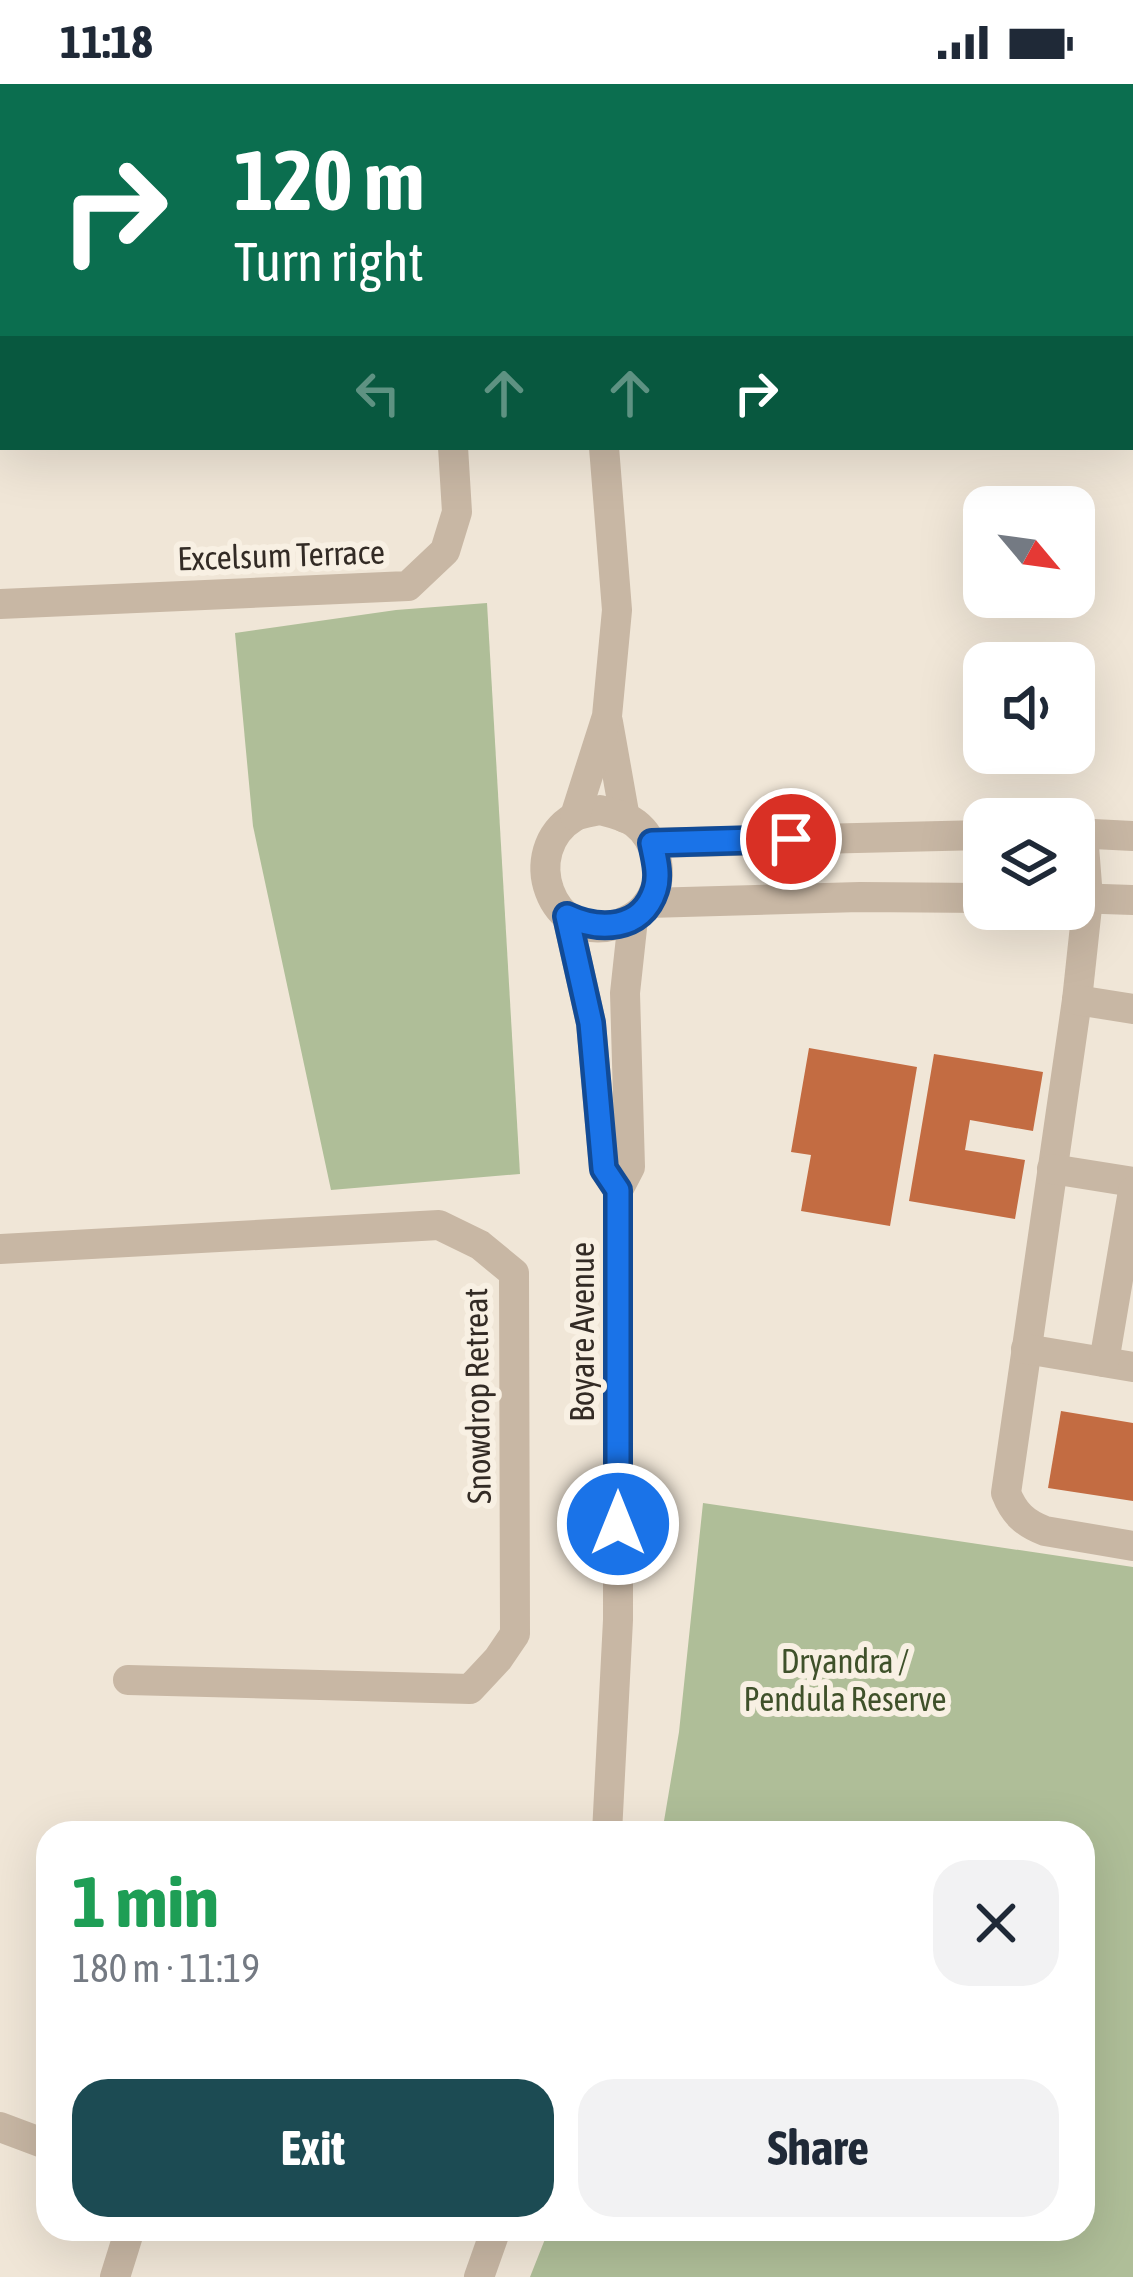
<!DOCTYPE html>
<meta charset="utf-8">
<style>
:root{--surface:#fff;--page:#f2f2f3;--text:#1f2937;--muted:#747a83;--accent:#1c4b53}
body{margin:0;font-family:"Asap Condensed",sans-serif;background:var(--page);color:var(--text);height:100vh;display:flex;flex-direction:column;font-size:45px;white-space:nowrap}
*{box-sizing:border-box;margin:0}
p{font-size:39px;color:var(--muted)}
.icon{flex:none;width:66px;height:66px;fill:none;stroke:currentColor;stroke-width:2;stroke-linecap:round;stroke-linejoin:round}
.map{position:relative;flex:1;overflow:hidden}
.details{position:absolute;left:36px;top:1737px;width:1059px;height:420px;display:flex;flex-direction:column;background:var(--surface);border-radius:36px;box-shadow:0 12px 48px #0002}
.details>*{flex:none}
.hud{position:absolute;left:0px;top:0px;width:1134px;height:366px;box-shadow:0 12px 48px #0002;background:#0b6e4f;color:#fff;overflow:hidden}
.needle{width:78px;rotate:119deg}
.buttons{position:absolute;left:963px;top:402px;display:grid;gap:24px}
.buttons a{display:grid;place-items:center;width:132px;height:132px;border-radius:24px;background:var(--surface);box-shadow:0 12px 48px #0002;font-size:60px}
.pin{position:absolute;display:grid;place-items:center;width:102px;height:102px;color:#fff;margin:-51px;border:6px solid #fff;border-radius:50%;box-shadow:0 3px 12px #0007}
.me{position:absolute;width:132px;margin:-66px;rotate:0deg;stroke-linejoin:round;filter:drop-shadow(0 0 9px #0008)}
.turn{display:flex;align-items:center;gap:42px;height:252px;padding:0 36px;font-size:54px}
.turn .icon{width:156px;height:156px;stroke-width:2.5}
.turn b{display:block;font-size:84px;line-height:102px}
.lanes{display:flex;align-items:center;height:114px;padding:0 36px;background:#0003;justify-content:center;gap:60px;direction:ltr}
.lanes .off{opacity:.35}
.round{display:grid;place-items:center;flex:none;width:126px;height:126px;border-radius:36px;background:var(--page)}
.summary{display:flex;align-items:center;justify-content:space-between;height:204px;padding:0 36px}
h1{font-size:72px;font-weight:700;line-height:90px;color:#1e9e55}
.cta{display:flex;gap:24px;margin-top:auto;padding:24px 36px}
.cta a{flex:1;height:138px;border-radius:36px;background:var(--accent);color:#fff;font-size:48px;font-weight:700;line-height:138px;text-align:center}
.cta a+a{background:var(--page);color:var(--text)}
.status{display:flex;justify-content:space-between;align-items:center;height:84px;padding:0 60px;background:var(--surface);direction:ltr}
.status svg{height:33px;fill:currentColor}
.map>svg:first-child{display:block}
.green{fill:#afbe98}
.building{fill:#c36c42}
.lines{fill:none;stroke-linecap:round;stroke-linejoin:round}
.minor{stroke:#c8b7a4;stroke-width:30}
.route-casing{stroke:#114b97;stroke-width:30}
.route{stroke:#1a73e8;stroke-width:21}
.labels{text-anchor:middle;stroke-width:12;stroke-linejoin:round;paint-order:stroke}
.street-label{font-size:33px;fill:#332b25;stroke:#f8f0e3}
.park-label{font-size:33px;fill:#3f512a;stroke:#f8f0e3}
</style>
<div class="status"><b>11:18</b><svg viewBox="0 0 49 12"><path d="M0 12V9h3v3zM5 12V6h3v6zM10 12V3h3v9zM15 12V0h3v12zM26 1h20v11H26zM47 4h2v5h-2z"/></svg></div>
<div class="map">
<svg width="1133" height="2193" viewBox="0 0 1133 2193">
<rect width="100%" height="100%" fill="#f0e6d7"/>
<!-- green -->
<g class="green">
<polygon points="487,519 520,1090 331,1106 253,742 235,549 396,526"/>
<polygon points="703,1419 1133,1483 1133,2193 530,2193 549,2145 1083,2145 1083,1749 662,1749 679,1648"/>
</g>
<!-- building -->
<g class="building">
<polygon points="809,964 917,983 890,1142 801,1127 811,1071 791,1068"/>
<polygon points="934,970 1043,988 1033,1047 970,1036 965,1066 1025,1076 1015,1135 909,1117"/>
<polygon points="1061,1327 1133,1339 1133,1417 1048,1404"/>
</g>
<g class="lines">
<!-- minor -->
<g class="minor">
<polyline points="426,0 426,3"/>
<polyline points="581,0 581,3"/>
<polyline points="1041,0 1041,3"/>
<polyline points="0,69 3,69"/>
<polyline points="1131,297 1133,297"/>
<polyline points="0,520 408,502 445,467 457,428 453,363"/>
<polyline points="608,638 625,734"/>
<path d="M600,726C612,729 625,732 635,739C656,755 665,790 651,814C642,829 631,836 615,841C551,860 518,767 574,733C581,729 592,728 600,726Z"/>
<polyline points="575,732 607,632 617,526 604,363"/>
<polyline points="1074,749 1133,752"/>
<path d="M1083,749L1088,814L1077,916L1006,1409C1014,1429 1024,1439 1045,1447L1133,1462"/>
<polyline points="652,759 984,751"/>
<polyline points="1074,814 1133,816"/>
<polyline points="648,819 860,813 984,814"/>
<polyline points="567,832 591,939 604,1085 618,1106"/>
<polyline points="1077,916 1133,925"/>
<polyline points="1052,1085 1133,1098"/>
<polyline points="0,1165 439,1141 480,1161 514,1189 515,1550 498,1575 470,1605 128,1596"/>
<polyline points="1026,1265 1133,1283"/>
<polyline points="1104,1278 1133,1107"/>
<polyline points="607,1749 618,1536 618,1106 630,1083 625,909 633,835"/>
<polyline points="0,2043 48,2061"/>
<polyline points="115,2193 130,2145"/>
<polyline points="479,2193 496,2145"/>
</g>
</g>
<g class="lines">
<!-- route casing -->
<g class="route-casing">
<path id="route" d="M618,1440V1106L604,1085L591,939L567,832C599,847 642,847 655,806C660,791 655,774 652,759L791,755"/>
</g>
<!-- route -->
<use href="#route" class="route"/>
</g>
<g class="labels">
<!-- street labels -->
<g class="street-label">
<text transform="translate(281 471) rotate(-2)" y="12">Excelsum Terrace</text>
<text transform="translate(582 1248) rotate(-90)" y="12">Boyare Avenue</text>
<text transform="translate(477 1312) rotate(-91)" y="12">Snowdrop Retreat</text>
</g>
<!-- park labels -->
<g class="park-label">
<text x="845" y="1589">Dryandra /<tspan x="845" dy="38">Pendula Reserve</tspan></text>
</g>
</g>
</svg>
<div class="buttons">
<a><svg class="needle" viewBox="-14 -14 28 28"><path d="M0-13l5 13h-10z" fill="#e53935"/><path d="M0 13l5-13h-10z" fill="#747a83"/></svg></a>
<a><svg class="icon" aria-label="sound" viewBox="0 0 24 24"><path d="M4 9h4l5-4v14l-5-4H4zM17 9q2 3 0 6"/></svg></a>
<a><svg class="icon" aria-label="layers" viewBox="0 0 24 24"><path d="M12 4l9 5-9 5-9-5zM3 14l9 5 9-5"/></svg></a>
</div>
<div class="pin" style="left:791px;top:755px;background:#d93025"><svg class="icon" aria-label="arrive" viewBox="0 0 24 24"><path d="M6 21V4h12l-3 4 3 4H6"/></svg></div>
<svg class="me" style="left:618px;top:1440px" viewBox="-20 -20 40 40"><circle r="17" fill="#1a73e8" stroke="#fff" stroke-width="3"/><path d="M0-11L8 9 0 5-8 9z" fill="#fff"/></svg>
<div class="hud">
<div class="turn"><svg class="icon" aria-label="right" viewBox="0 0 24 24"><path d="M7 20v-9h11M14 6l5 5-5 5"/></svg><div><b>120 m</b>Turn right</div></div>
<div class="lanes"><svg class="icon off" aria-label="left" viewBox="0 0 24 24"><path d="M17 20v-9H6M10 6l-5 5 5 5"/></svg><svg class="icon off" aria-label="ahead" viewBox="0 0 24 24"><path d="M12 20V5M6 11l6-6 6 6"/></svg><svg class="icon off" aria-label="ahead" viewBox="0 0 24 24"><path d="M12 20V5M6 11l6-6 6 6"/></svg><svg class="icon" aria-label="right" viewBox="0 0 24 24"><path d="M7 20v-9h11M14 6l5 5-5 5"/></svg></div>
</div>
<section class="details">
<div class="summary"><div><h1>1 min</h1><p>180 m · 11:19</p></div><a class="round"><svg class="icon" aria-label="close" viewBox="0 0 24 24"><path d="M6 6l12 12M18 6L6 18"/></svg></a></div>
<div class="cta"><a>Exit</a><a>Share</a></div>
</section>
</div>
